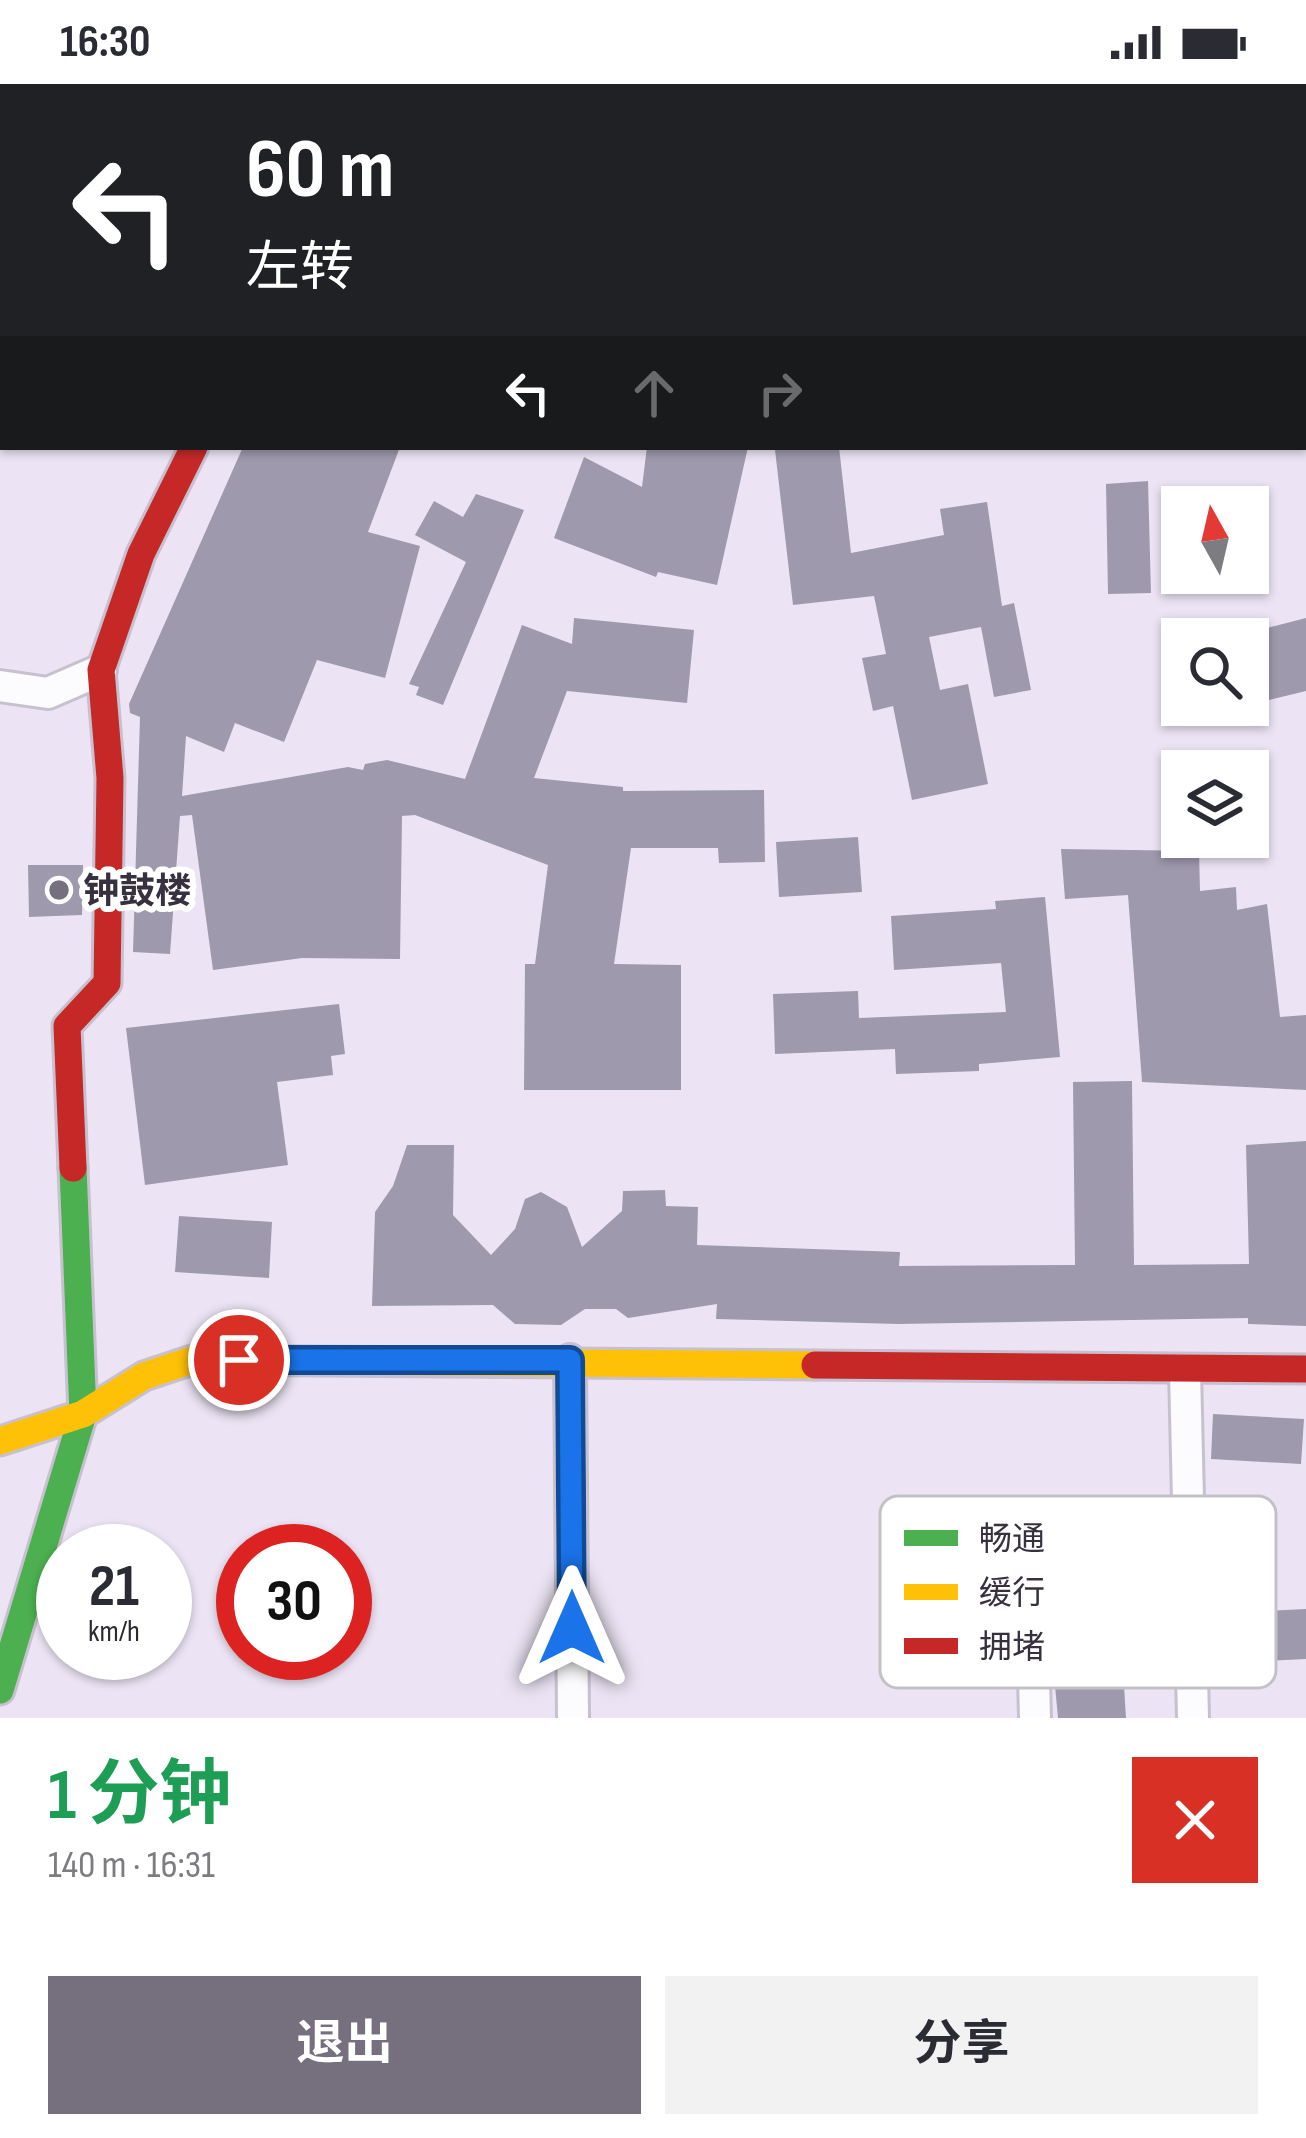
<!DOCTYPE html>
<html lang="zh">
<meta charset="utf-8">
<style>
:root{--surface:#fff;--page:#f2f2f3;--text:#2b2b33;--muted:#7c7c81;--accent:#766f7e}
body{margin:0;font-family:"Sofia Sans Condensed","Noto Sans SC",sans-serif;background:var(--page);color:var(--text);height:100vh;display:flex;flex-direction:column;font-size:45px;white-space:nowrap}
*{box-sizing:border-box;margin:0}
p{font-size:39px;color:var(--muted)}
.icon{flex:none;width:66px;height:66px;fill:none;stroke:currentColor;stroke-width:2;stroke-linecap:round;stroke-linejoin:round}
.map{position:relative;height:1634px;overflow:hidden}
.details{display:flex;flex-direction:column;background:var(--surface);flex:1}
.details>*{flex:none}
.hud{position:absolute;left:0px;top:0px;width:1308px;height:366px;box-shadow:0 3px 9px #0004;background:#202124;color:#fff;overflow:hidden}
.needle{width:78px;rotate:352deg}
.fabs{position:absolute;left:1161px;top:402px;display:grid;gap:24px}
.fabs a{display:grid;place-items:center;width:108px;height:108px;border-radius:0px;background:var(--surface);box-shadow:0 3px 9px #0004;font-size:60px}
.speed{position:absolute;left:36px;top:1440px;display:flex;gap:24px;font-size:60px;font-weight:700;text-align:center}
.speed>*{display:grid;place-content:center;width:156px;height:156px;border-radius:50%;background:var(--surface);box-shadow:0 3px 9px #0004;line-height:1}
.speed small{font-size:30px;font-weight:400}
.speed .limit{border:18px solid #d22;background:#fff;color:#111}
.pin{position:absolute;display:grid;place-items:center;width:102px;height:102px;color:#fff;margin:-51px;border:6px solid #fff;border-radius:50%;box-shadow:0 3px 12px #0007}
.me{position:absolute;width:132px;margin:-66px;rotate:0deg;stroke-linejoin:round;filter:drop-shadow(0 0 9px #0008)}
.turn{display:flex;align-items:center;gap:42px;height:252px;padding:0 48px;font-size:54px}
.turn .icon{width:156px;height:156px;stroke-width:2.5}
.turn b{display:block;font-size:84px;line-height:102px}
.lanes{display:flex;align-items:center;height:114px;padding:0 48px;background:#0003;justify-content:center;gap:60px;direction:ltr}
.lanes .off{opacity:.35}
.round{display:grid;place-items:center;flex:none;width:126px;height:126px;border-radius:0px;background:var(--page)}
.headline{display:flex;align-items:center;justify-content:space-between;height:204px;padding:0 48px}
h1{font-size:72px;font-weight:700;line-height:90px;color:#1e9e55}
.button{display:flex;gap:24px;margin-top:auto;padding:24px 48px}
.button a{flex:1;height:138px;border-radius:0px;background:var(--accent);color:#fff;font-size:48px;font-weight:700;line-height:138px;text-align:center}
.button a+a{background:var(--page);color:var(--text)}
.status{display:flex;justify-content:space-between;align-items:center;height:84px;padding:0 60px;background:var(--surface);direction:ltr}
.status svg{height:33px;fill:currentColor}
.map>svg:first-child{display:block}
.building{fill:#9e99ac}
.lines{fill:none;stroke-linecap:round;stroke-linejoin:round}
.street-casing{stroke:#c7c1cf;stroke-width:36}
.fast-casing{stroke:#c7c1cf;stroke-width:33}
.slow-casing{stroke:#c7c1cf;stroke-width:33}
.jam-casing{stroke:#c7c1cf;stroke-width:33}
.street{stroke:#fcfbfd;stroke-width:30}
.fast{stroke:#4caf50;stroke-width:27}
.slow{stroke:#ffc107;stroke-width:27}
.jam{stroke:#c62828;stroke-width:27}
.route-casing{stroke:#114b97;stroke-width:30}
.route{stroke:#1a73e8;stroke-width:21}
.poi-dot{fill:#766f7e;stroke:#fff;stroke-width:4.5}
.labels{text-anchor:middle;stroke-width:12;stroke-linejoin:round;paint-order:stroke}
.poi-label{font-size:36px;font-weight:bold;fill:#37303f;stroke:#fff;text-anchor:start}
.key{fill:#fff;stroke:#c3c1c5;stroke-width:3}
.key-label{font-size:33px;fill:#37303f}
</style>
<div class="status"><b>16:30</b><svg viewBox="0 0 49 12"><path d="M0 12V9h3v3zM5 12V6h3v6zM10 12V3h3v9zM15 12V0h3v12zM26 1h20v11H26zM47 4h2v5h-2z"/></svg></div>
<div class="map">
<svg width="1306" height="1634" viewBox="0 0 1306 1634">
<rect width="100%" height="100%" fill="#ece4f4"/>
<!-- building -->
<g class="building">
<polygon points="243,363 400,363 368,448 420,462 385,594 317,576 284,658 235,639 224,668 186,652 182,712 348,683 363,686 365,680 387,676 465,695 522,541 572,560 574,534 694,546 687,619 567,607 534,694 623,703 623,707 764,706 765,778 719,779 718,764 631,764 614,880 681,881 681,1006 524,1006 525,880 535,880 548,781 415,731 402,732 400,875 302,874 213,886 192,731 180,732 170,870 133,868 140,633 130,629 129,620"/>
<polygon points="647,363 748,363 717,501 658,488 656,493 554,454 584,373 642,403"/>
<polygon points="839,363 851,469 944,451 940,425 987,418 1002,522 1014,519 1031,606 994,613 981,543 929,553 940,606 968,600 988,700 912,716 893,622 873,627 862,574 886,570 874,512 793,521 775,366"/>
<polygon points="1148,397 1151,509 1108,510 1106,400"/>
<polygon points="476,410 524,426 443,621 416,611 419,603 409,600 466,478 415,451 434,417 463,433"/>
<polygon points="1306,534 1306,607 1248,621 1248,549"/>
<polygon points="858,753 862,808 779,813 776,758"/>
<polygon points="1061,765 1199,767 1200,807 1236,803 1237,826 1267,820 1280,933 1306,931 1306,1006 1142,998 1128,811 1065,815"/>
<polygon points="28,781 83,781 82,831 29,833"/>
<polygon points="1045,813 1060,973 979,980 979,987 896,990 895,965 775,970 773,910 858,907 859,934 1006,928 1001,879 894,886 891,832 996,825 995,817"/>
<polygon points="339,920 345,970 331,972 333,991 277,998 288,1081 145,1101 126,944"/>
<polygon points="1132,997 1134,1181 1249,1180 1246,1061 1306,1057 1306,1242 1248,1240 1248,1234 898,1240 716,1235 717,1220 628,1234 616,1225 585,1225 561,1241 515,1240 493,1221 372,1222 375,1128 393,1102 407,1061 454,1061 453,1131 491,1171 515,1145 525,1115 541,1108 567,1123 582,1163 622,1127 623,1107 665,1106 666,1122 698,1123 697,1161 900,1168 899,1182 1075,1181 1073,998"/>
<polygon points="179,1132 272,1138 269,1194 175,1188"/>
<polygon points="1213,1330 1304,1335 1301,1380 1211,1375"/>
<polygon points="1216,1435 1268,1436 1267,1527 1306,1525 1306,1575 1267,1577 1267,1595 1215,1594"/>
<polygon points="1123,1586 1126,1634 1058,1634 1054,1591"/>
</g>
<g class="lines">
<!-- street casing -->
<g class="street-casing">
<g id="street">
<polyline points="0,602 48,609 101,586"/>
<polyline points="570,1276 573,1634"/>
<polyline points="1185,1286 1193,1634"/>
<polyline points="1034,1594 1035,1634"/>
</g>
</g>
<!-- fast casing -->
<g class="fast-casing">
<g id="fast">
<polyline points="1305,212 1306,212"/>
<polyline points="0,1606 83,1330 73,1084"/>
</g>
</g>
<!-- slow casing -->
<g class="slow-casing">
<polyline id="slow" points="0,1357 83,1330 144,1292 192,1276 815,1281"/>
</g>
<!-- jam casing -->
<g class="jam-casing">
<g id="jam">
<polyline points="175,0 189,3"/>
<polyline points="356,0 368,3"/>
<polyline points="1305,278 1306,278"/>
<polyline points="73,1084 67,942 107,899 110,694 101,586 141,470 194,363"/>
<polyline points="815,1281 1306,1285"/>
</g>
</g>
<!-- street -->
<use href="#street" class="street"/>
<!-- fast -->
<use href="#fast" class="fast"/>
<!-- slow -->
<use href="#slow" class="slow"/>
<!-- jam -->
<use href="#jam" class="jam"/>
</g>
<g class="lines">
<!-- route casing -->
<g class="route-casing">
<polyline id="route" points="239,1276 570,1276 572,1544"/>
</g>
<!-- route -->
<use href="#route" class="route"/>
</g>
<!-- markers -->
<circle class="poi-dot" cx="59" cy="806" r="12"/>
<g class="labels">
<!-- poi labels -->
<g class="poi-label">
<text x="83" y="819">钟鼓楼</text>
</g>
</g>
<!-- legend -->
<rect x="880" y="1412" width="396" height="192" rx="18" class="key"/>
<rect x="904" y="1446" width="54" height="16" fill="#4caf50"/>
<rect x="904" y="1500" width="54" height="16" fill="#ffc107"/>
<rect x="904" y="1554" width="54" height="16" fill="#c62828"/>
<g class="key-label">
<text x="979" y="1466">畅通</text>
<text x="979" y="1520">缓行</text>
<text x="979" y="1574">拥堵</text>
</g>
</svg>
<div class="fabs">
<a><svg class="needle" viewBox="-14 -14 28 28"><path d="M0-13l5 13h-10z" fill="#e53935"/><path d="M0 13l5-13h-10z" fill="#7c7c81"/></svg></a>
<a><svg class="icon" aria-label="search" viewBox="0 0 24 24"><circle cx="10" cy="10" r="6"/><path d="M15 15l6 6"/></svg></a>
<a><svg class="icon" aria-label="layers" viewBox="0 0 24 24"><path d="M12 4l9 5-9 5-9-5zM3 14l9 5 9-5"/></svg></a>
</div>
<div class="speed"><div>21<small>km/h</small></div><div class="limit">30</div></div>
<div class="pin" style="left:239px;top:1276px;background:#d93025"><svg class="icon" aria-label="arrive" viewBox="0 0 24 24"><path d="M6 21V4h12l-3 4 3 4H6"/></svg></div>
<svg class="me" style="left:572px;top:1544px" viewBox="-20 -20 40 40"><path d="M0-17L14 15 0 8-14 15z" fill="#1a73e8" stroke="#fff" stroke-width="4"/></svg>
<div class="hud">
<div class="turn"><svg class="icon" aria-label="left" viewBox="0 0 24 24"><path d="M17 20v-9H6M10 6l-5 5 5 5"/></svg><div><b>60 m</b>左转</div></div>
<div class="lanes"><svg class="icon" aria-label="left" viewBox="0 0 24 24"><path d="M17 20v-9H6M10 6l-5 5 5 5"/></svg><svg class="icon off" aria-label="ahead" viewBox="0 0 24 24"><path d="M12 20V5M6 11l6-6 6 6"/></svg><svg class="icon off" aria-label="right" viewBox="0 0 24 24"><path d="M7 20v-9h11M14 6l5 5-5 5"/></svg></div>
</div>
</div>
<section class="details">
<div class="headline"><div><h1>1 分钟</h1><p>140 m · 16:31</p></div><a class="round" style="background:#d93025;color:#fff"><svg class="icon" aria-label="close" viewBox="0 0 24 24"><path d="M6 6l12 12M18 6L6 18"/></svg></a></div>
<div class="button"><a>退出</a><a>分享</a></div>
</section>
